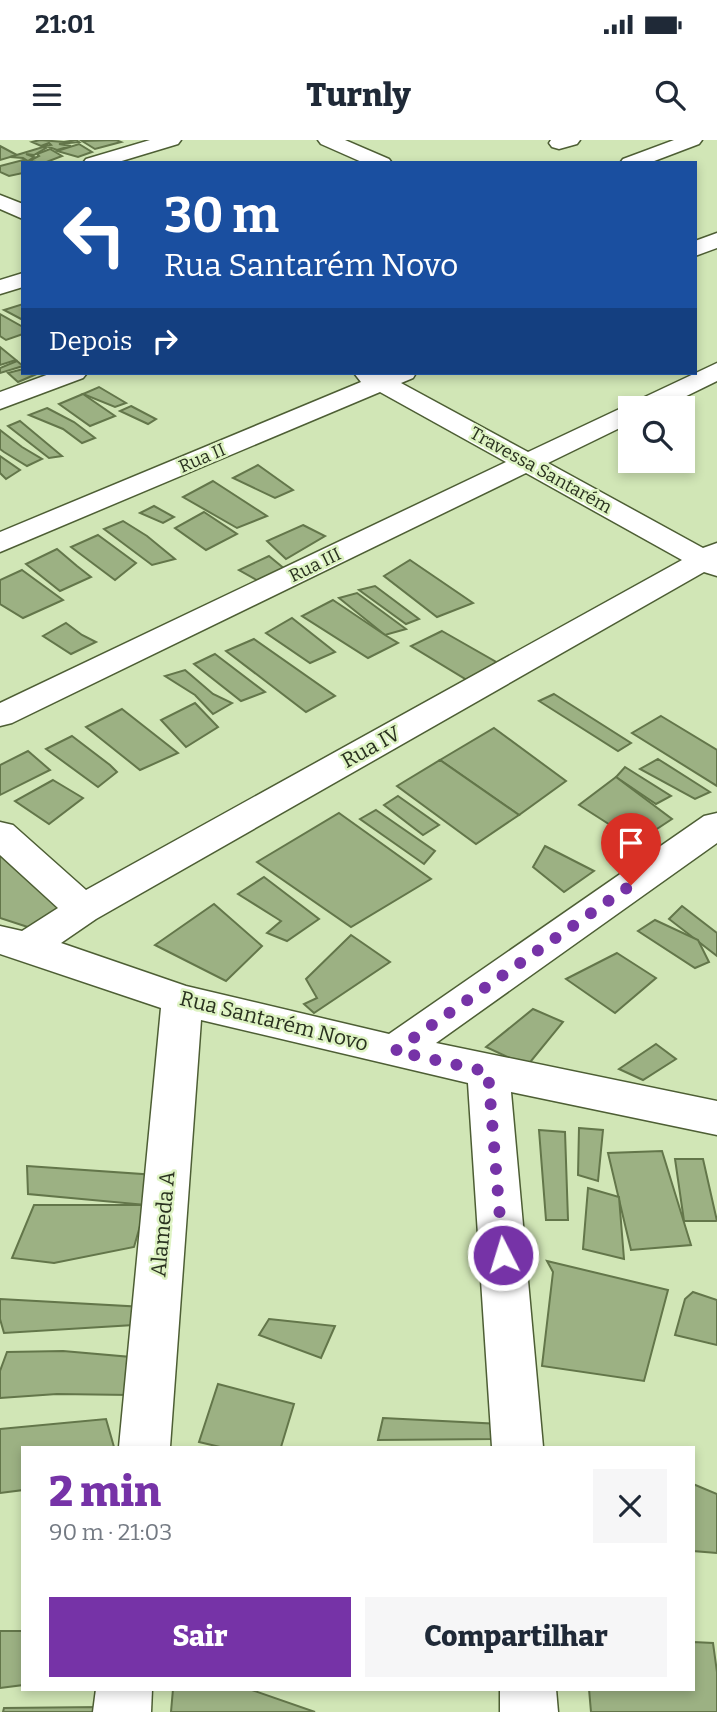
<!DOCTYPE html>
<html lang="pt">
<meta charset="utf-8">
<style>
:root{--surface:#fff;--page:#f6f6f7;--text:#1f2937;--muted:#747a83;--accent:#7633a7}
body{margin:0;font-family:Bitter,serif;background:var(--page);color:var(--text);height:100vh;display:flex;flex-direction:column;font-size:26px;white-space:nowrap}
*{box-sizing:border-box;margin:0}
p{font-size:23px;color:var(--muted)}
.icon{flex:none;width:38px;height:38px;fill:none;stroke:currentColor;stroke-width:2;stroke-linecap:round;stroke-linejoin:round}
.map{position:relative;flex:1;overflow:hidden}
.side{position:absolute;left:21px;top:1306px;width:674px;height:245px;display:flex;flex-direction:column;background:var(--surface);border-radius:0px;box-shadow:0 4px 10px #0003}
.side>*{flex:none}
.banner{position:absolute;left:21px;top:21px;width:676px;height:214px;border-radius:0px;box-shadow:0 4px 10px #0003;background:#1a4fa0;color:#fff;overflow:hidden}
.buttons{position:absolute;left:618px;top:256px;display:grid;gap:14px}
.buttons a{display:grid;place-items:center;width:77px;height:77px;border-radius:0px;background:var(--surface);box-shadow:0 4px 10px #0003;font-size:35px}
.pin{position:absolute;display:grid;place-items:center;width:60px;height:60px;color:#fff;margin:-72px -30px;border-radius:50% 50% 50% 0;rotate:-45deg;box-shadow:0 0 7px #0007}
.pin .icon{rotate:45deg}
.me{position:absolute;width:77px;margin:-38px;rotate:355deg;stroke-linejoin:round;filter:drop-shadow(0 0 5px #0008)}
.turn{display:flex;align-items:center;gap:24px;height:147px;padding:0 28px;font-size:32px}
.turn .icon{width:91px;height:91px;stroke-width:2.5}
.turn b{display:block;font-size:49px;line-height:60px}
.then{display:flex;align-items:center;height:66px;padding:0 28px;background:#0003;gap:14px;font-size:26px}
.round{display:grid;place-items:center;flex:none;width:74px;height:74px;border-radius:0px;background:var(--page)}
.headline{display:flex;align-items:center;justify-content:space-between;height:119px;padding:0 28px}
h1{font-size:42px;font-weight:800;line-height:52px;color:var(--accent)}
.button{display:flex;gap:14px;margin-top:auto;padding:14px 28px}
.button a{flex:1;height:80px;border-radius:0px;background:var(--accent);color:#fff;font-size:28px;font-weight:800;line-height:80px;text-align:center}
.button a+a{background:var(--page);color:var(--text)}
.status{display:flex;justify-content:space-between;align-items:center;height:49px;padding:0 35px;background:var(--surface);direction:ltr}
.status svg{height:19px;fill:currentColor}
header{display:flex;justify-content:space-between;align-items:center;height:91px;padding:0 28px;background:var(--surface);font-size:32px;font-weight:800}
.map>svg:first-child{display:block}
.building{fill:#9cb183;stroke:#63764a;stroke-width:2}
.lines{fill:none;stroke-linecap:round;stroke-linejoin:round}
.street-casing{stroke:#4d5e34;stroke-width:3}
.street{fill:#fff;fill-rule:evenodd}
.route{stroke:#7633a7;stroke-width:12;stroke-dasharray:0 21.6}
.labels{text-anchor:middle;stroke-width:5;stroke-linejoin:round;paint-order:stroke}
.far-street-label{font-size:18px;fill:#29311f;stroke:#def3c3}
.street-label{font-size:21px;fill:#29311f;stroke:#def3c3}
</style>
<div class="status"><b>21:01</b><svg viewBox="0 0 49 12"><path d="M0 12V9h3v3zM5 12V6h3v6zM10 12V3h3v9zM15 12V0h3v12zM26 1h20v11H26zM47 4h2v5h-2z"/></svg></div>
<header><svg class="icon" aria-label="menu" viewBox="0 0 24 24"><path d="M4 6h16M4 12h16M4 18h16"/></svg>Turnly<svg class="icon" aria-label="search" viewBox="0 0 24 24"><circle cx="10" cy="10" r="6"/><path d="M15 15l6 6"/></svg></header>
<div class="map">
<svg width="717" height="1572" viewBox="0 0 717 1572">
<rect width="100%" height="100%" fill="#d1e6b6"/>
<!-- building -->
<g class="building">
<polygon points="40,0 64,2 76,0 79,2 59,4 71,6 57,10 46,6 51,5 49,3 41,6 32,2"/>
<polygon points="116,0 121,2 95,9 82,1"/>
<polygon points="79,4 92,12 78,17 57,11"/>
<polygon points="0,6 17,15 0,20"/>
<polygon points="43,7 46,8 34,15 26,14 34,17 28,21 23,18 10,17"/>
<polygon points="50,9 62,16 44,23 29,21 39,16 37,14"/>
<polygon points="23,20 29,23 23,23 23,33 9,36 0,32 0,26"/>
<polygon points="23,164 23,180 4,170"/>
<polygon points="0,174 23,187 23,194 6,200 0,196"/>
<polygon points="0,207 16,220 0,225"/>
<polygon points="17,221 23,226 0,233 0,228"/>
<polygon points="23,229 23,233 39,233 18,242 8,233"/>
<polygon points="99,247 126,263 115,267 83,254"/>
<polygon points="83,254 115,276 90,286 59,264"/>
<polygon points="131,266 156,279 148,284 120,271"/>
<polygon points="47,268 74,282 95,298 82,303 63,289 29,275"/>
<polygon points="20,281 62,316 49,318 8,286"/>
<polygon points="0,290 22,307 42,319 27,326 4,312 0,309"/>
<polygon points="0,316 20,330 6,339 0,333"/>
<polygon points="258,325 293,350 275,358 233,338"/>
<polygon points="213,341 267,376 237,388 183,357"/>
<polygon points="154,366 174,377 163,383 140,373"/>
<polygon points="204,372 237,394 206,410 175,388"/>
<polygon points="123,381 147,396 175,419 152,425 104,389"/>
<polygon points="303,385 325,396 286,419 267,401"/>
<polygon points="98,395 136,423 115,440 71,407"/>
<polygon points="57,409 77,426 91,437 60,451 26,424"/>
<polygon points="269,416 286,430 260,442 239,430"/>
<polygon points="410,420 473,463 437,477 384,436"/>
<polygon points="22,430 63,460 23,478 0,464 0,440"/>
<polygon points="375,446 419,479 406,484 359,450"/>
<polygon points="357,453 406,489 385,495 339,458"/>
<polygon points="333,460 385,495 398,503 368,518 302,476"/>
<polygon points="292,478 335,512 310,523 266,493"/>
<polygon points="66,483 82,495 96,502 71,514 43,496"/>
<polygon points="442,491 498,523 467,540 411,506"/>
<polygon points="254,499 335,556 306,572 226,511"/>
<polygon points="215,514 265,552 241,561 194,524"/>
<polygon points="185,530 213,554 232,563 213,574 195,555 165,536"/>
<polygon points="554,554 631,603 618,611 539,561"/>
<polygon points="195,563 218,587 186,607 161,580"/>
<polygon points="122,569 178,613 140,630 86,587"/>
<polygon points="661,576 717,610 717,646 632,593"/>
<polygon points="494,588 566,641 519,675 440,620"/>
<polygon points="72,596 110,625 117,632 98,647 46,609"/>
<polygon points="28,611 50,630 0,655 0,625"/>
<polygon points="658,619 710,652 695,659 640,629"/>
<polygon points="440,620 519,675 476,704 397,646"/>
<polygon points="625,627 671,656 656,664 616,637"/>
<polygon points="616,637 672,679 637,702 579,665"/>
<polygon points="53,640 83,658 49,684 15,661"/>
<polygon points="398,656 439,685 423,695 384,665"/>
<polygon points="376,670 435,711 424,724 360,679"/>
<polygon points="339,673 431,739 351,787 257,722"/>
<polygon points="545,706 594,731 564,752 533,727"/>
<polygon points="0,711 61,765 34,789 0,778"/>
<polygon points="264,737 319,779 287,801 267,793 281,781 238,754"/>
<polygon points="214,764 262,806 226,841 155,805"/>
<polygon points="682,766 717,793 717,816 669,779"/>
<polygon points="655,780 698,800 709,822 695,828 638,791"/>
<polygon points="351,795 390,822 314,873 304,864 317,858 306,839"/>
<polygon points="617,813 656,838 615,873 566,839"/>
<polygon points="533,869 563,882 527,926 486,907"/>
<polygon points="656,904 676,919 643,940 619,929"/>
<polygon points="579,988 603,990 598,1041 578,1035"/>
<polygon points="539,990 565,992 568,1080 546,1080"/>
<polygon points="662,1011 691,1105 631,1110 608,1013"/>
<polygon points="675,1019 703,1019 717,1081 684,1081"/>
<polygon points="27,1026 156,1035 146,1065 28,1054"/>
<polygon points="588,1048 619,1057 624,1119 583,1109"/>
<polygon points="34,1065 146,1065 134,1107 54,1123 12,1118"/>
<polygon points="547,1121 668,1150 644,1241 542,1226 553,1132"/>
<polygon points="693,1152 717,1160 717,1205 675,1195 685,1159"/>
<polygon points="0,1159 144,1167 134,1185 4,1193 0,1179"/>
<polygon points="269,1179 335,1186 321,1218 259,1195"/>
<polygon points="63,1211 131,1217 130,1255 57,1254 0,1258 0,1231 7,1212"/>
<polygon points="218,1244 294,1264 281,1307 220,1307 199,1302"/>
<polygon points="383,1278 501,1284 497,1299 378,1300"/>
<polygon points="106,1279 114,1307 23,1307 23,1350 0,1353 0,1289"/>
<polygon points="693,1344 717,1354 717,1413 693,1411"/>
<polygon points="0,1491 23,1491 23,1545 0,1548"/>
<polygon points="693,1502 713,1503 717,1532 717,1572 591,1572 589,1549 693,1549"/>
<polygon points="173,1549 249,1549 315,1572 171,1572"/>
<polygon points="100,1567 101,1572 3,1572 4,1568"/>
</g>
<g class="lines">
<!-- street casing -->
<g class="street-casing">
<g id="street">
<polygon points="150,0 181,0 178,4 115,23 83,23 86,19"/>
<polygon points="318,0 345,0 389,19 392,23 364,23 321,4"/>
<polygon points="551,0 580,0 577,4 559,9 552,7 549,3"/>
<polygon points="674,0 702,0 699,4 649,23 620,23 623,19"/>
<polygon points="0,55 23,64 23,79 0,69"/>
<polygon points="717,93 717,108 695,116 695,101"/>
<polygon points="23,133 23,147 0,154 0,140"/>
<polygon points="717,223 717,241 662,268 630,268 630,283 548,323 703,408 717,403 717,436 704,432 96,779 61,803 186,846 389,894 704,676 717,673 717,703 436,903 717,961 717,995 511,952 543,1307 492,1307 468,943 201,880 170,1307 119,1307 161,868 0,814 0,786 22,791 58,768 0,715 0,682 13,685 86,750 682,420 526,333 12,583 0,586 0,563 506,322 380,252 0,412 0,392 361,242 354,233 416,233 413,238 401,243 528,312"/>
<polygon points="52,233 87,233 83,238 0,269 0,252"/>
<polygon points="96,1549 152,1549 151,1572 93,1572"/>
<polygon points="500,1549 556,1549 558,1572 500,1572"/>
</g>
</g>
<!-- street -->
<use href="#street" class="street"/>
</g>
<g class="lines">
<!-- route -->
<polyline class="route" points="503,1115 488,932 395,911 631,745"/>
</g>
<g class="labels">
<!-- far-street labels -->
<g class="far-street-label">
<text transform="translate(202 318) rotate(-23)" y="6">Rua II</text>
<text transform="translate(541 330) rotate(29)" y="6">Travessa Santarém</text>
<text transform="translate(315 425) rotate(-26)" y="6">Rua III</text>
</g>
<!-- street labels -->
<g class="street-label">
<text transform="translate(371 607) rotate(-29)" y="7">Rua IV</text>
<text transform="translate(274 881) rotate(14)" y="7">Rua Santarém Novo</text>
<text transform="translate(163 1084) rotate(-85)" y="7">Alameda A</text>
</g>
</g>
</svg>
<div class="buttons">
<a><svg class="icon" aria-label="search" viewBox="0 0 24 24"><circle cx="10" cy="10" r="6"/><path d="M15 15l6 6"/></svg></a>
</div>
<div class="pin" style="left:631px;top:745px;background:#d93025"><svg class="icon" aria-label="arrive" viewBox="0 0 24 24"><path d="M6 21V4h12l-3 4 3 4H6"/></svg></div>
<svg class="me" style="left:503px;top:1115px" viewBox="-20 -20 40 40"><circle r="17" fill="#7633a7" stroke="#fff" stroke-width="3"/><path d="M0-11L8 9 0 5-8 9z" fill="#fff"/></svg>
<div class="banner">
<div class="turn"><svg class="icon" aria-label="left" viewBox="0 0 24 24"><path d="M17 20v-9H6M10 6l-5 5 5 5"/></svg><div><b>30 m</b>Rua Santarém Novo</div></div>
<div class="then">Depois<svg class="icon" aria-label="right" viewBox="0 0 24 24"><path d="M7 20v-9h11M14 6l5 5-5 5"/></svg></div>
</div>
<section class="side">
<div class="headline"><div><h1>2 min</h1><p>90 m · 21:03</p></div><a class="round"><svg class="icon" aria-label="close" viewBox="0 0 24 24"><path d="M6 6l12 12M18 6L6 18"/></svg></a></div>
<div class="button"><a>Sair</a><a>Compartilhar</a></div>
</section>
</div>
